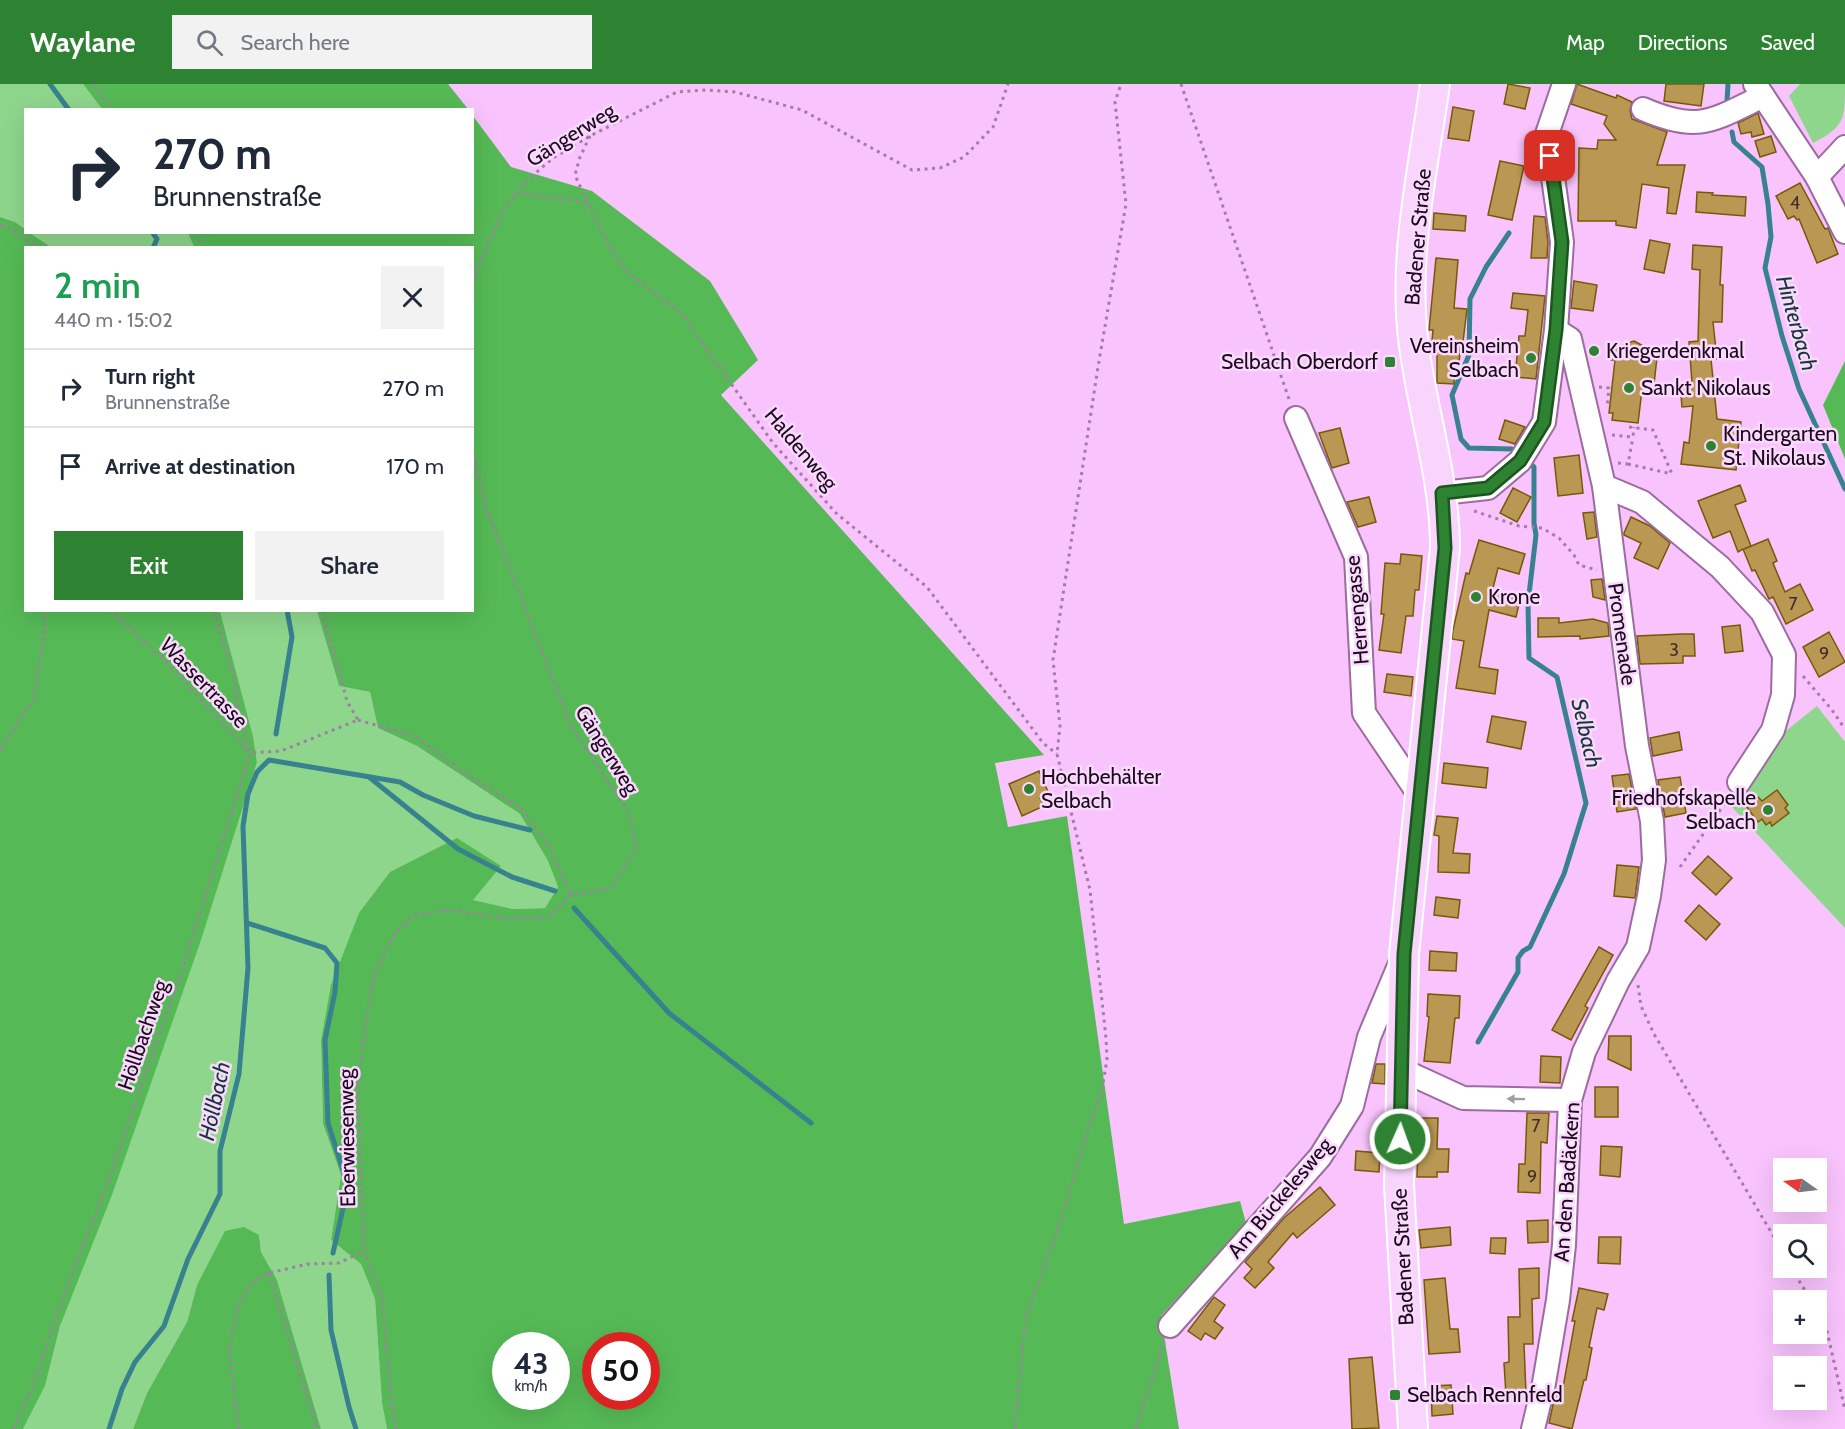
<!DOCTYPE html>
<meta charset="utf-8">
<style>
:root{--surface:#fff;--page:#f2f2f3;--text:#1f2937;--muted:#747a83;--line:#e0e1e3;--accent:#2d8331}
body{margin:0;font-family:Cabin,sans-serif;background:var(--page);color:var(--text);height:100vh;display:flex;flex-direction:column;font-size:22px;white-space:nowrap}
*{box-sizing:border-box;margin:0}
p{font-size:20px;color:var(--muted)}
.icon{flex:none;width:33px;height:33px;fill:none;stroke:currentColor;stroke-width:2;stroke-linecap:round;stroke-linejoin:round}
.map{position:relative;flex:1;overflow:hidden}
.drawer{position:absolute;left:24px;top:162px;width:450px;height:366px;display:flex;flex-direction:column;background:var(--surface);border-radius:0px;box-shadow:0 6px 24px #0002}
.drawer>*{flex:none}
.top-card{position:absolute;left:24px;top:24px;width:450px;height:126px;border-radius:0px;box-shadow:0 6px 24px #0002;background:#fff;color:var(--text);overflow:hidden}
.needle{width:39px;rotate:284deg}
.fabs{position:absolute;left:1773px;top:1074px;display:grid;gap:12px}
.fabs a{display:grid;place-items:center;width:54px;height:54px;border-radius:0px;background:var(--surface);box-shadow:0 6px 24px #0002;font-size:30px}
.speed{position:absolute;left:492px;top:1248px;display:flex;gap:12px;font-size:30px;font-weight:700;text-align:center}
.speed>*{display:grid;place-content:center;width:78px;height:78px;border-radius:50%;background:var(--surface);box-shadow:0 6px 24px #0002;line-height:1}
.speed small{font-size:15px;font-weight:400}
.speed .limit{border:9px solid #d22;background:#fff;color:#111}
.pin{position:absolute;display:grid;place-items:center;width:51px;height:51px;color:#fff;margin:-26px;border-radius:12px;box-shadow:0 3px 9px #0006}
.me{position:absolute;width:66px;margin:-33px;rotate:2deg;stroke-linejoin:round;filter:drop-shadow(0 0 4px #0008)}
.turn{display:flex;align-items:center;gap:21px;height:126px;padding:0 30px;font-size:27px}
.turn .icon{width:78px;height:78px;stroke-width:2.5}
.turn b{display:block;font-size:42px;line-height:51px}
.round{display:grid;place-items:center;flex:none;width:63px;height:63px;border-radius:0px;background:var(--page)}
.overview{display:flex;align-items:center;justify-content:space-between;height:102px;padding:0 30px}
h1{font-size:36px;font-weight:600;line-height:45px;color:#1e9e55}
.button{display:flex;gap:12px;margin-top:auto;padding:12px 30px}
.button a{flex:1;height:69px;border-radius:0px;background:var(--accent);color:#fff;font-size:24px;font-weight:600;line-height:69px;text-align:center}
.button a+a{background:var(--page);color:var(--text)}
ul{padding:0;list-style:none}
li{display:flex;align-items:center;gap:18px;height:78px;padding:0 30px;border-top:2px solid var(--line)}
li div{flex:1}
li b{display:block;font-size:22px}
li em{font-style:normal}
header{display:flex;align-items:center;gap:36px;box-sizing:border-box;height:84px;padding:0 30px;background:var(--accent);color:#fff}
header strong{font-size:28px}
nav{display:flex;gap:33px;margin-inline-start:auto;font-size:21px}
.search{width:420px;height:54px;background:var(--page);display:flex;align-items:center;gap:15px;box-sizing:border-box;padding:0 21px;border-radius:0px;color:var(--muted);font-size:22px}
.map>svg:first-child{display:block}
.green{fill:#8fd68d}
.forest{fill:#55ba56;fill-rule:evenodd}
.lines{fill:none;stroke-linecap:round;stroke-linejoin:round}
.stream{stroke:#38818f;stroke-width:5}
.building{fill:#b99853;stroke:#785807;stroke-width:1.5}
.minor-casing{stroke:#9c6ba0;stroke-width:26}
.major-casing{stroke:#fff;stroke-width:32}
.path{stroke:#a37ca7;stroke-width:3;stroke-dasharray:3 4.5;stroke-linecap:butt}
.minor{stroke:#fff;stroke-width:22}
.major{stroke:#f9d4fd;stroke-width:28}
.oneway{fill:#a49da5}
.route-casing{stroke:#1d5520;stroke-width:15}
.route{stroke:#2d8331;stroke-width:10}
.poi-dot{fill:#2d8331;stroke:#fadafc;stroke-width:2}
.labels{text-anchor:middle;stroke-width:5;stroke-linejoin:round;paint-order:stroke}
.number-label{font-size:18px;fill:#432d2b}
.street-label{font-size:21px;fill:#1c091e;stroke:#fadafc}
.poi-label{font-size:21px;fill:#1c091e;stroke:#fadafc;text-anchor:start}
.water-label{font-size:22px;font-style:italic;fill:#15373a;stroke:#fadafc}
</style>
<header>
<strong>Waylane</strong>
<div class="search"><svg class="icon" aria-label="search" viewBox="0 0 24 24"><circle cx="10" cy="10" r="6"/><path d="M15 15l6 6"/></svg>Search here</div>
<nav><a>Map</a><a>Directions</a><a>Saved</a></nav>
</header>
<div class="map">
<svg width="1845" height="1345" viewBox="0 0 1845 1345">
<rect width="100%" height="100%" fill="#f9c4fd"/>
<!-- green -->
<g class="green">
<polygon points="0,0 83,0 102,25 26,26 25,145 15,138 0,133"/>
<path d="M1800,0H1845C1845,34 1845,43 1813,59L1789,12Z"/>
<polygon points="30,149 188,149 194,163 51,163"/>
<polygon points="220,527 317,527 339,602 370,608 378,644 417,662 520,730 548,777 558,803 545,824 513,825 472,816 321,957 323,1040 341,1091 331,1156 361,1180 375,1215 382,1319 387,1345 321,1345 277,1196 261,1168 259,1151 197,1201 187,1238 147,1309 133,1345 23,1345 45,1302 60,1242 257,678 253,652"/>
<polygon points="1817,622 1845,658 1845,844 1729,720 1757,670"/>
</g>
<!-- forest -->
<g class="forest">
<polygon points="83,0 448,0 468,25 102,25"/>
<path d="M473,32L511,83L592,107L710,197L758,276L721,311L1044,671L995,679L1008,743L1067,732L1124,1140L1240,1117L1246,1139L1161,1232L1179,1345H387L382,1319L375,1215L361,1180L331,1156L341,1091L323,1040L321,957L331,901L359,829L390,788L457,754L501,782L473,816L513,825L545,824L558,803L548,777L520,730L417,662L378,644L370,608L339,602L317,527L472,526V164L194,163L188,149L472,148ZM506,1262H556V1312H506ZM596,1262H646V1312H596Z"/>
<polygon points="0,133 15,138 25,145 26,148 30,149 51,163 26,164 26,526 220,527 253,652 257,678 201,856 112,1111 60,1242 45,1302 23,1345 0,1345"/>
<polygon points="1845,277 1845,375 1823,321"/>
<polygon points="244,1143 259,1151 261,1168 277,1196 321,1345 133,1345 147,1309 187,1238 197,1201 225,1147"/>
</g>
<g class="lines">
<!-- stream -->
<g class="stream">
<polyline points="50,0 69,26"/>
<polyline points="1727,17 1728,0"/>
<polyline points="1732,48 1734,58 1762,83 1768,120 1771,153 1765,184 1782,252 1799,305 1845,405"/>
<polyline points="152,148 157,155 153,164"/>
<polyline points="1509,149 1486,183 1470,215 1469,271 1452,311 1461,355 1469,364 1512,365"/>
<polyline points="276,650 292,553 287,526"/>
<polyline points="369,693 458,765 512,793 555,807"/>
<polyline points="574,824 669,929 811,1039"/>
<polyline points="247,839 325,864 337,879 335,908 325,956 328,1039 348,1102 333,1169"/>
<polyline points="1478,958 1518,888 1518,874 1523,867 1530,863 1564,790 1586,719 1557,593 1529,574 1528,519 1536,451 1534,439 1534,383 1527,376"/>
<polyline points="329,1191 331,1246 349,1323 356,1345"/>
<polyline points="109,1345 122,1305 135,1278 164,1242 188,1175 220,1110 220,1067 239,990 248,884 243,742 248,710 257,688 269,676 400,698 423,711 474,732 530,746"/>
</g>
</g>
<!-- building -->
<g class="building">
<polygon points="1508,0 1530,4 1525,25 1504,20"/>
<polygon points="1577,0 1616,14 1617,11 1632,18 1630,26 1632,35 1667,48 1657,81 1685,81 1676,130 1667,129 1669,104 1642,100 1636,144 1616,141 1616,137 1578,137 1579,64 1597,65 1598,56 1616,56 1604,40 1607,32 1571,20"/>
<polygon points="1666,0 1704,0 1701,22 1664,17"/>
<polygon points="1453,23 1474,27 1469,57 1448,54"/>
<polygon points="1758,29 1764,50 1752,53 1751,48 1741,50 1738,39"/>
<polygon points="1771,52 1776,68 1760,73 1755,57"/>
<polygon points="1500,77 1524,82 1512,136 1488,131"/>
<polygon points="1800,99 1825,145 1828,144 1838,170 1817,179 1799,135 1797,136 1794,132 1788,135 1776,112"/>
<polygon points="1697,108 1713,109 1712,111 1746,113 1745,132 1696,128"/>
<polygon points="1434,129 1466,132 1465,147 1433,145"/>
<polygon points="1534,132 1545,133 1548,158 1547,174 1531,174"/>
<polygon points="1650,156 1670,160 1664,189 1644,185"/>
<polygon points="1693,161 1722,163 1720,201 1723,201 1722,238 1713,238 1717,275 1711,275 1717,335 1741,338 1736,386 1681,380 1684,358 1689,359 1693,322 1682,323 1680,300 1692,299 1689,258 1698,257 1700,186 1692,185"/>
<polygon points="1436,174 1458,176 1454,224 1467,225 1462,266 1460,265 1459,281 1455,281 1454,300 1437,299 1437,270 1432,270 1431,267 1433,246 1429,246"/>
<polygon points="1574,197 1597,201 1593,227 1571,224"/>
<polygon points="1513,209 1545,212 1536,295 1515,293 1519,252 1525,252 1528,226 1511,224"/>
<polygon points="1634,257 1647,264 1658,265 1654,300 1643,298 1638,339 1612,336 1613,329 1609,329 1615,276 1611,276 1612,264 1620,264 1625,260"/>
<polygon points="1505,336 1525,343 1515,360 1499,355"/>
<polygon points="1340,344 1349,379 1332,384 1319,349"/>
<polygon points="1579,371 1583,409 1558,412 1554,374"/>
<polygon points="1740,401 1746,417 1735,421 1751,462 1744,465 1768,455 1777,477 1773,479 1785,508 1800,500 1813,526 1786,540 1773,513 1769,515 1755,486 1752,487 1743,465 1738,468 1730,447 1713,454 1698,417"/>
<polygon points="1513,404 1531,413 1517,438 1500,429"/>
<polygon points="1369,413 1376,438 1358,443 1347,418"/>
<polygon points="1594,428 1597,453 1587,455 1583,429"/>
<polygon points="1631,433 1650,442 1670,459 1658,485 1634,474 1641,459 1624,451 1624,449"/>
<polygon points="1479,456 1525,470 1519,490 1498,484 1492,508 1520,516 1516,533 1489,526 1479,583 1498,586 1495,610 1456,604 1464,557 1452,555 1453,546 1466,489 1469,490"/>
<polygon points="1401,470 1422,472 1419,506 1415,506 1413,532 1406,532 1401,569 1379,566 1384,530 1381,530 1385,479 1400,480"/>
<polygon points="1602,495 1605,516 1593,513 1591,496"/>
<polygon points="1538,534 1559,534 1559,539 1593,535 1608,539 1609,552 1580,555 1580,552 1538,553"/>
<polygon points="1740,541 1743,567 1725,569 1722,543"/>
<polygon points="1829,548 1845,578 1819,593 1803,563"/>
<polygon points="1682,550 1694,550 1695,572 1683,572 1683,579 1640,580 1637,552"/>
<polygon points="1387,590 1413,593 1411,612 1384,608"/>
<polygon points="1492,632 1526,638 1521,665 1487,658"/>
<polygon points="1679,648 1682,666 1653,672 1650,654"/>
<polygon points="1444,679 1488,684 1486,704 1442,699"/>
<polygon points="1039,687 1049,710 1040,714 1044,722 1022,732 1009,700"/>
<polygon points="1629,690 1636,725 1617,728 1612,692"/>
<polygon points="1680,693 1686,729 1665,733 1658,696"/>
<polygon points="1777,706 1788,721 1785,724 1789,729 1772,742 1770,738 1766,741 1762,735 1758,738 1746,722 1758,713 1762,717"/>
<polygon points="1437,732 1458,734 1453,769 1470,770 1469,789 1438,788 1439,752 1434,751"/>
<polygon points="1708,772 1732,794 1716,811 1692,789"/>
<polygon points="1617,781 1639,783 1635,814 1614,812"/>
<polygon points="1436,813 1460,816 1458,834 1434,831"/>
<polygon points="1699,821 1720,840 1706,856 1685,837"/>
<polygon points="1599,863 1613,871 1585,922 1588,924 1571,956 1552,946"/>
<polygon points="1430,867 1457,869 1456,887 1429,886"/>
<polygon points="1428,910 1460,912 1459,934 1455,934 1450,979 1424,977 1429,933 1427,932"/>
<polygon points="1609,952 1631,952 1631,986 1608,975"/>
<polygon points="1541,972 1561,973 1560,999 1540,998"/>
<polygon points="1376,980 1385,980 1385,1000 1372,999"/>
<rect x="1595" y="1003" width="23" height="30"/>
<polygon points="1527,1029 1549,1029 1547,1059 1541,1058 1540,1109 1518,1108 1519,1080 1525,1080"/>
<polygon points="1419,1034 1438,1034 1437,1065 1449,1065 1448,1088 1437,1088 1437,1093 1417,1093"/>
<polygon points="1601,1062 1622,1063 1620,1093 1600,1091"/>
<polygon points="1356,1067 1380,1069 1379,1088 1355,1086"/>
<polygon points="1320,1103 1335,1121 1297,1154 1293,1149 1268,1178 1274,1184 1255,1204 1244,1194 1252,1185 1245,1178 1284,1134"/>
<polygon points="1548,1136 1548,1158 1528,1159 1527,1137"/>
<polygon points="1450,1143 1451,1161 1421,1164 1419,1146"/>
<polygon points="1599,1153 1621,1153 1620,1180 1598,1179"/>
<polygon points="1491,1154 1506,1154 1505,1170 1490,1169"/>
<polygon points="1539,1184 1539,1214 1532,1215 1533,1260 1524,1260 1526,1310 1506,1311 1504,1279 1509,1278 1508,1233 1520,1233 1519,1185"/>
<polygon points="1445,1194 1450,1245 1458,1245 1460,1268 1429,1270 1424,1196"/>
<polygon points="1579,1204 1608,1210 1604,1226 1597,1224 1589,1263 1592,1264 1586,1296 1584,1296 1572,1345 1549,1339 1556,1307 1562,1309 1575,1237 1572,1237"/>
<polygon points="1214,1213 1225,1221 1214,1237 1223,1244 1215,1255 1205,1249 1201,1256 1188,1247"/>
<polygon points="1372,1273 1379,1344 1352,1345 1349,1275"/>
<polygon points="1451,1301 1453,1330 1432,1332 1431,1302"/>
</g>
<g class="lines">
<!-- minor casing -->
<g class="minor-casing">
<g id="minor">
<polyline points="1755,0 1817,93 1845,148"/>
<path d="M1643,25C1698,49 1712,37 1763,12"/>
<polyline points="1817,93 1845,63"/>
<polyline points="1296,334 1356,473 1364,629 1420,712"/>
<polyline points="1604,402 1642,418 1720,483 1762,528 1784,571 1783,611 1773,646 1739,698"/>
<polyline points="1442,409 1488,404 1520,377 1544,338 1556,246 1562,158 1547,50 1564,0"/>
<polyline points="1402,986 1463,1014 1570,1016"/>
<polyline points="1170,1242 1320,1073 1352,1022 1369,953 1401,877"/>
<polyline points="1533,1345 1544,1299 1558,1216 1564,1161 1570,1016 1584,968 1618,897 1638,863 1649,812 1654,776 1652,737 1637,662 1604,402 1570,255 1556,246"/>
</g>
</g>
<!-- major casing -->
<g class="major-casing">
<path id="major" d="M1413,1345L1399,1101L1404,870L1445,464C1445,395 1423,330 1414,262C1402,176 1423,86 1435,0"/>
</g>
<!-- path -->
<g class="path">
<polyline points="94,0 112,26"/>
<polyline points="1181,0 1290,318"/>
<polyline points="590,52 580,73 575,91 590,125 623,185 681,229 773,359 837,430 927,503 1043,659 1057,670"/>
<polyline points="516,109 587,118"/>
<polyline points="0,141 15,147 38,164"/>
<polyline points="195,148 202,164"/>
<polyline points="472,204 476,187 503,127 525,98 553,74 590,52 677,8 707,6 735,8 802,26 912,86 940,84 964,73 993,43 1008,0"/>
<polyline points="1599,303 1609,304 1607,324"/>
<polyline points="1629,343 1653,346 1672,390"/>
<polyline points="1612,351 1633,353 1634,343"/>
<polyline points="1618,379 1628,380 1633,353"/>
<polyline points="1628,380 1672,390"/>
<polyline points="1474,427 1519,442 1542,444 1559,454 1574,471 1579,481 1597,486"/>
<polyline points="110,526 165,577 250,669"/>
<polyline points="214,526 234,595 239,629 249,667"/>
<polyline points="322,526 347,617 358,636"/>
<polyline points="1803,592 1832,626 1845,645"/>
<polyline points="358,636 414,652 467,690 522,725 548,760 571,811 611,804 636,764 629,729 570,640 487,426 472,366"/>
<polyline points="0,666 34,614 45,543 44,526"/>
<polyline points="1680,783 1730,712"/>
<polyline points="1638,901 1641,922 1654,950 1784,1170"/>
<polyline points="1791,1184 1811,1216"/>
<polyline points="269,1189 317,1345"/>
<polyline points="1816,1227 1826,1243 1845,1326"/>
<polyline points="13,1345 35,1297 58,1227 105,1105 183,883 250,669 281,667 358,636"/>
<polyline points="238,1345 229,1265 238,1221 252,1199 269,1189 308,1180 339,1179 364,1167"/>
<polyline points="396,1345 391,1315 382,1213 364,1167 358,1005 365,940 375,889 395,849 415,831 449,826 506,834 549,834 571,811"/>
<polyline points="1015,1345 1025,1236 1063,1130 1088,1045 1102,1006 1107,975 1106,954 1090,806 1057,670 1060,642 1053,576 1098,283 1126,120 1115,18 1121,0"/>
<polyline points="1136,1345 1164,1258"/>
</g>
<!-- minor -->
<use href="#minor" class="minor"/>
<!-- major -->
<use href="#major" class="major"/>
</g>
<!-- one-way arrows -->
<defs><path id="oneway-solid" d="M-6-.8H1V-3.2L6.5 0L1 3.2V.8H-6Z" transform="scale(1.5)"/></defs>
<use class="oneway" href="#oneway-solid" transform="translate(1516 1015) rotate(-179)"/>
<g class="lines">
<!-- route casing -->
<g class="route-casing">
<polyline id="route" points="1400,1055 1404,870 1445,464 1442,409 1488,404 1520,377 1544,338 1556,246 1562,158 1550,72"/>
</g>
<!-- route -->
<use href="#route" class="route"/>
</g>
<!-- markers -->
<g class="poi-dot">
<circle cx="1594" cy="267" r="6"/>
<circle cx="1531" cy="274" r="6"/>
<rect x="1384" y="272" width="12" height="12" rx="3"/>
<circle cx="1629" cy="304" r="6"/>
<circle cx="1711" cy="362" r="6"/>
<circle cx="1476" cy="513" r="6"/>
<circle cx="1029" cy="705" r="6"/>
<circle cx="1768" cy="726" r="6"/>
<rect x="1389" y="1305" width="12" height="12" rx="3"/>
</g>
<g class="labels">
<!-- number labels -->
<g class="number-label">
<text x="1795" y="125">4</text>
<text x="1793" y="526">7</text>
<text x="1674" y="572">3</text>
<text x="1824" y="576">9</text>
<text x="1536" y="1048">7</text>
<text x="1532" y="1099">9</text>
</g>
<!-- street labels -->
<g class="street-label">
<text transform="translate(571 51) rotate(-32)" y="7">Gängerweg</text>
<text transform="translate(1418 153) rotate(-85)" y="7">Badener Straße</text>
<text transform="translate(801 365) rotate(50)" y="7">Haldenweg</text>
<text transform="translate(1357 526) rotate(-95)" y="7">Herrengasse</text>
<text transform="translate(1622 550) rotate(82)" y="7">Promenade</text>
<text transform="translate(204 599) rotate(46)" y="7">Wassertrasse</text>
<text transform="translate(607 666) rotate(58)" y="7">Gängerweg</text>
<text transform="translate(143 951) rotate(-71)" y="7">Höllbachweg</text>
<text transform="translate(347 1054) rotate(-91)" y="7">Eberwiesenweg</text>
<text transform="translate(1567 1098) rotate(-86)" y="7">An den Badäckern</text>
<text transform="translate(1280 1114) rotate(-50)" y="7">Am Bückelesweg</text>
<text transform="translate(1403 1173) rotate(-93)" y="7">Badener Straße</text>
</g>
<!-- poi labels -->
<g class="poi-label">
<text x="1519" y="269" text-anchor="end">Vereinsheim<tspan x="1519" dy="24">Selbach</tspan></text>
<text x="1606" y="274">Kriegerdenkmal</text>
<text x="1378" y="285" text-anchor="end">Selbach Oberdorf</text>
<text x="1641" y="311">Sankt Nikolaus</text>
<text x="1723" y="357">Kindergarten<tspan x="1723" dy="24">St. Nikolaus</tspan></text>
<text x="1488" y="520">Krone</text>
<text x="1041" y="700">Hochbehälter<tspan x="1041" dy="24">Selbach</tspan></text>
<text x="1756" y="721" text-anchor="end">Friedhofskapelle<tspan x="1756" dy="24">Selbach</tspan></text>
<text x="1407" y="1318">Selbach Rennfeld</text>
</g>
<!-- water labels -->
<g class="water-label">
<text transform="translate(1797 239) rotate(74)" y="8">Hinterbach</text>
<text transform="translate(1587 649) rotate(77)" y="8">Selbach</text>
<text transform="translate(214 1017) rotate(-78)" y="8">Höllbach</text>
</g>
</g>
</svg>
<div class="fabs">
<a><svg class="needle" viewBox="-14 -14 28 28"><path d="M0-13l5 13h-10z" fill="#e53935"/><path d="M0 13l5-13h-10z" fill="#747a83"/></svg></a>
<a><svg class="icon" aria-label="search" viewBox="0 0 24 24"><circle cx="10" cy="10" r="6"/><path d="M15 15l6 6"/></svg></a>
<a>+</a>
<a>−</a>
</div>
<div class="speed"><div>43<small>km/h</small></div><div class="limit">50</div></div>
<div class="pin" style="left:1550px;top:72px;background:#d93025"><svg class="icon" aria-label="arrive" viewBox="0 0 24 24"><path d="M6 21V4h12l-3 4 3 4H6"/></svg></div>
<svg class="me" style="left:1400px;top:1055px" viewBox="-20 -20 40 40"><circle r="17" fill="#2d8331" stroke="#fff" stroke-width="3"/><path d="M0-11L8 9 0 5-8 9z" fill="#fff"/></svg>
<div class="top-card">
<div class="turn"><svg class="icon" aria-label="right" viewBox="0 0 24 24"><path d="M7 20v-9h11M14 6l5 5-5 5"/></svg><div><b>270 m</b>Brunnenstraße</div></div>
</div>
<section class="drawer">
<div class="overview"><div><h1>2 min</h1><p>440 m · 15:02</p></div><a class="round"><svg class="icon" aria-label="close" viewBox="0 0 24 24"><path d="M6 6l12 12M18 6L6 18"/></svg></a></div>
<ul>
<li><svg class="icon" aria-label="right" viewBox="0 0 24 24"><path d="M7 20v-9h11M14 6l5 5-5 5"/></svg><div><b>Turn right</b><p>Brunnenstraße</p></div><em>270 m</em></li>
<li><svg class="icon" aria-label="arrive" viewBox="0 0 24 24"><path d="M6 21V4h12l-3 4 3 4H6"/></svg><div><b>Arrive at destination</b></div><em>170 m</em></li>
</ul>
<div class="button"><a>Exit</a><a>Share</a></div>
</section>
</div>
